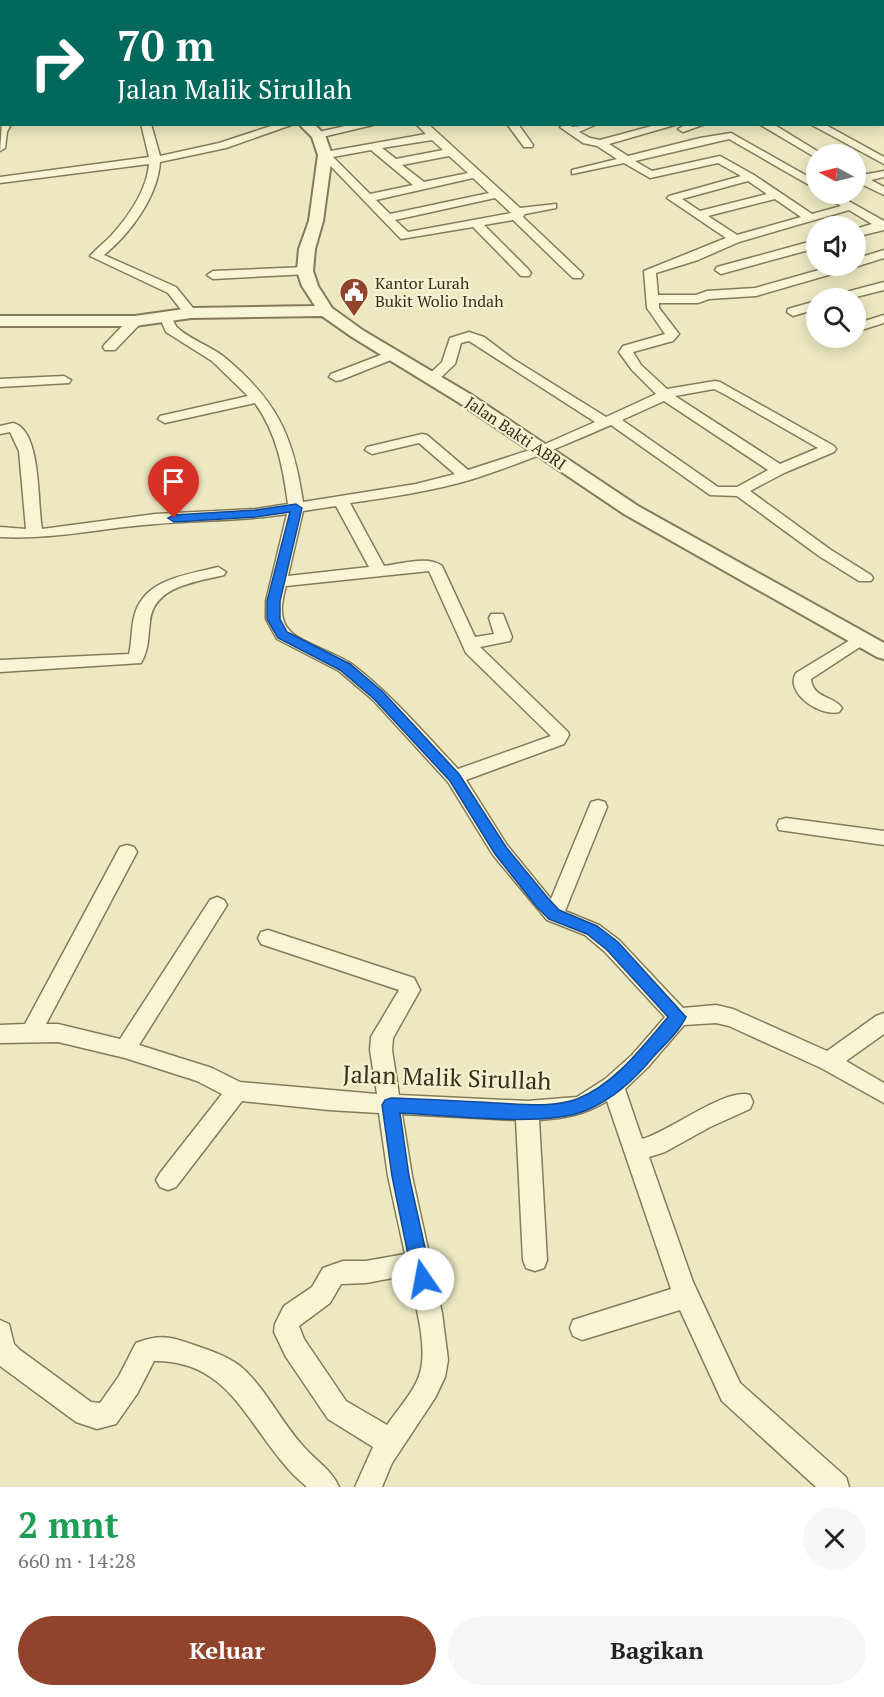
<!DOCTYPE html>
<html lang="id">
<meta charset="utf-8">
<style>
:root{--surface:#fff;--page:#f6f6f6;--text:#222;--muted:#767676;--accent:#92432c}
body{margin:0;font-family:"PT Serif",serif;background:var(--page);color:var(--text);height:100vh;display:flex;flex-direction:column;font-size:22px;white-space:nowrap}
*{box-sizing:border-box;margin:0}
p{font-size:20px;color:var(--muted)}
.icon{flex:none;width:33px;height:33px;fill:none;stroke:currentColor;stroke-width:2;stroke-linecap:round;stroke-linejoin:round}
.map{position:relative;height:1487px;overflow:hidden}
.side{display:flex;flex-direction:column;background:var(--surface);flex:1}
.side>*{flex:none}
.banner{position:absolute;left:0px;top:0px;width:885px;height:126px;box-shadow:0 3px 15px #0003;background:#00695c;color:#fff;overflow:hidden}
.needle{width:39px;rotate:277deg}
.fabs{position:absolute;left:806px;top:144px;display:grid;gap:12px}
.fabs a{display:grid;place-items:center;width:60px;height:60px;border-radius:50%;background:var(--surface);box-shadow:0 3px 15px #0003;font-size:30px}
.pin{position:absolute;display:grid;place-items:center;width:51px;height:51px;color:#fff;margin:-62px -26px;border-radius:50% 50% 50% 0;rotate:-45deg;box-shadow:0 0 6px #0007}
.pin .icon{rotate:45deg}
.me{position:absolute;width:66px;margin:-33px;rotate:348deg;stroke-linejoin:round;filter:drop-shadow(0 0 4px #0008)}
.turn{display:flex;align-items:center;gap:21px;height:126px;padding:0 18px;font-size:27px}
.turn .icon{width:78px;height:78px;stroke-width:2.5}
.turn b{display:block;font-size:42px;line-height:51px}
.round{display:grid;place-items:center;flex:none;width:63px;height:63px;border-radius:32px;background:var(--page)}
.overview{display:flex;align-items:center;justify-content:space-between;height:102px;padding:0 18px}
h1{font-size:36px;font-weight:700;line-height:45px;color:#1e9e55}
.cta{display:flex;gap:12px;margin-top:auto;padding:12px 18px}
.cta a{flex:1;height:69px;border-radius:36px;background:var(--accent);color:#fff;font-size:24px;font-weight:700;line-height:69px;text-align:center}
.cta a+a{background:var(--page);color:var(--text)}
.map>svg:first-child{display:block}
.lines{fill:none;stroke-linecap:round;stroke-linejoin:round}
.minor-casing{stroke:#857b5a;stroke-width:3}
.tertiary-casing{stroke:#857b5a;stroke-width:4}
.trunk-casing{stroke:#53482e;stroke-width:3}
.minor{fill:#f7f5d5;fill-rule:evenodd}
.tertiary{fill:#f7f5d5;fill-rule:evenodd}
.trunk{fill:#e4d378;fill-rule:evenodd}
.route{fill:#1a73e8;stroke:#114b97;stroke-width:1.5}
.labels{text-anchor:middle;stroke-width:4.5;stroke-linejoin:round;paint-order:stroke}
.far-poi-label{font-size:16px;fill:#352f1e;stroke:#f4f2d1;text-anchor:start}
.far-street-label{font-size:16px;fill:#352f1e;stroke:#f4f2d1}
.near-street-label{font-size:24px;fill:#352f1e;stroke:#f4f2d1}
</style>
<div class="map">
<svg width="884" height="1487" viewBox="0 0 884 1487">
<rect width="100%" height="100%" fill="#ece9c2"/>
<g class="lines">
<!-- minor casing -->
<g class="minor-casing">
<g id="minor">
<polygon points="80,0 91,0 92,2 81,2"/>
<rect x="399" y="0" width="10" height="2"/>
<polygon points="538,0 551,0 552,2 539,2"/>
<polygon points="706,0 717,0 718,2 707,2"/>
<polygon points="748,0 759,0 760,2 749,2"/>
<rect x="0" y="29" width="2" height="6"/>
<polygon points="2,123 11,124 7,132 5,148 0,151"/>
<path d="M141,124H151L160,156L219,143L277,124H294L226,148L160,162C158,196 130,234 104,255L176,287L197,313L196,316H186L168,293L90,256C96,249 104,243 111,236C128,217 147,190 149,164L0,183V177L149,157Z"/>
<polygon points="354,124 377,124 318,138 313,135 314,133"/>
<path d="M416,124H428L520,208L556,204V208L525,214L523,217L581,272L583,275L581,278H573L513,220L484,225L529,270L531,273L529,276H521L473,227L401,239L320,155L325,152L426,134ZM432,140L443,150L396,159L382,148ZM371,150L413,185L370,194L333,157ZM449,156L468,173L424,182L402,165ZM473,178L489,193L390,214L376,200ZM495,198L511,213L408,232L395,220Z"/>
<polygon points="507,124 518,124 533,145 532,147 524,147"/>
<path d="M568,124L572,127L597,124L579,132L590,138L600,140L659,124H678L609,144L628,156L700,138L731,133L816,181V189L729,139L635,161L652,171L720,156L754,175L812,214L841,206L823,194H836L884,221V230L855,237V229L872,224L849,210L739,242L698,260L656,273L658,295H696L707,291L755,288L833,266H855V259L884,250V258L855,267L851,266L849,269L756,296L709,299L698,303H659V308L679,334L673,341L633,352L641,365L667,389L715,381L720,382L834,446L836,449L834,452L784,473L750,491L831,550L871,575L873,578L871,581H859L819,556L737,496L710,495L611,425C565,445 520,464 473,479C433,491 391,497 350,503L384,566C400,564 429,555 442,566L475,637L494,634L489,618L491,614H503L512,637L510,641L480,647L568,732L569,735L564,744L466,780L507,845L551,899L589,807L591,802L598,800L605,802L607,807L565,911L599,925L619,940L683,1008L716,1005L733,1009L827,1051L876,1016L884,1013V1034L846,1061L884,1083V1103L821,1068L729,1026L716,1023L684,1025L648,1067L625,1089L642,1139C669,1132 726,1087 750,1095L753,1102L750,1109L710,1127L665,1152L649,1157L693,1282L740,1383L846,1477L849,1487H816L722,1401L680,1310L582,1340L573,1336L570,1328L573,1320L671,1289L607,1101C584,1115 565,1118 539,1120L547,1260L544,1268L535,1271L526,1268L523,1260L516,1120L402,1114L412,1176L442,1313L448,1360L445,1377L435,1398L392,1463L382,1487H355L373,1447L328,1419L286,1357L274,1332L275,1324L284,1306L312,1287L323,1268L343,1261H366L405,1254L388,1176L379,1113L329,1110L242,1101L176,1187L168,1190L160,1187L156,1180L160,1173L222,1094L197,1081L125,1058L58,1042L0,1043V1025L25,1024L120,847L127,845L134,847L137,852L46,1024H58L120,1039L210,900L217,897L224,900L227,905L139,1045L212,1068L240,1082L377,1094L370,1050L371,1037L399,990L261,944L258,938L261,932L268,930L414,978L420,990L393,1038L392,1050L399,1095L527,1101L577,1097L605,1079L632,1055L665,1017L605,952L585,935L547,920L493,855L448,782L373,700L339,671L277,639L266,619V601L287,514C243,521 199,520 155,524C102,528 53,540 0,537V527L26,529L19,451L10,432L0,434V426L13,423C42,430 37,504 42,529L155,514L256,509L288,504C283,467 277,434 255,403L165,423L158,419L160,416L248,396L212,361L166,332L159,316L165,312L170,313C172,317 173,322 176,326C185,337 210,346 223,356C276,400 293,434 303,502L416,484L455,474L419,443L372,454L365,450L367,447L422,434L427,435L468,470L536,448L595,422L469,341L461,343L455,364L436,382H426L424,379L442,362L450,338L469,332L484,337L513,359L606,417L656,394L632,370L619,352L623,346L665,334L647,308L644,271L726,238L667,198L669,196L741,176L718,163L650,178L624,163L572,174V170L617,159L597,146L583,143L560,127ZM748,181L767,194L700,211L682,199ZM775,199L801,217L737,235L708,216ZM714,389L724,394L818,448L780,464L675,396ZM664,401L768,470L737,487H718L622,420ZM336,506L369,567L288,576L303,511ZM429,571L466,653L551,736L458,769C424,733 392,695 353,665C339,654 298,642 289,630C278,618 282,600 286,586ZM409,1275C415,1303 428,1346 420,1373C415,1391 397,1410 387,1425L346,1401L304,1339L299,1326L330,1303L341,1284L366,1283Z"/>
<polygon points="687,124 705,124 683,132 678,129"/>
<polygon points="759,124 773,124 822,154 813,156"/>
<polygon points="810,124 824,124 884,157 884,164"/>
<polygon points="884,171 884,177 871,180 884,187 884,195 855,181 855,173 862,175"/>
<polygon points="816,240 816,248 721,274 715,270 717,267"/>
<polygon points="305,267 309,268 311,271 309,274 213,279 207,275 213,271"/>
<polygon points="884,282 884,290 852,298 833,298 835,295"/>
<polygon points="816,301 816,309 793,316 787,312 788,309"/>
<polygon points="884,315 884,323 855,332 855,324"/>
<polygon points="135,317 140,318 141,321 140,324 115,350 105,350 103,347 105,344 130,318"/>
<polygon points="391,351 396,352 398,355 396,358 341,380 336,381 329,377 331,374"/>
<polygon points="64,376 71,380 69,383 0,387 0,379"/>
<path d="M218,567L226,572L224,575C196,582 153,586 150,622C148,636 149,650 141,663L0,672V660L129,654C132,642 131,629 134,617C143,579 186,575 218,567Z"/>
<path d="M860,634L866,635L868,639L866,643L811,679C813,699 833,695 842,708L839,712C822,717 784,694 796,673Z"/>
<polygon points="786,818 884,831 884,845 779,830 777,825 779,820"/>
<path d="M0,1320L9,1324L14,1344L20,1350L91,1402L100,1403L119,1376L136,1343C159,1334 170,1336 194,1345C209,1350 227,1356 240,1366C266,1388 280,1421 303,1446C315,1460 332,1470 339,1487H307C299,1480 291,1473 284,1464C245,1419 226,1360 154,1361L137,1394L116,1424L97,1429L76,1422L0,1366Z"/>
</g>
</g>
<!-- tertiary casing -->
<g class="tertiary-casing">
<polygon id="tertiary" points="299,124 314,124 325,135 332,155 323,221 315,249 313,271 318,286 332,308 364,331 470,394 638,506 884,643 884,659 877,657 624,514 458,402 352,337 322,316 191,318 135,326 0,326 0,316 135,316 191,308 315,306 302,286 297,271 299,249 309,221 318,155 312,137"/>
</g>
<!-- trunk casing -->
<g class="trunk-casing">
<g id="trunk">
<polygon points="270,0 286,0 270,2"/>
<rect x="0" y="76" width="2" height="10"/>
</g>
</g>
<!-- minor -->
<use href="#minor" class="minor"/>
<!-- tertiary -->
<use href="#tertiary" class="tertiary"/>
<!-- trunk -->
<use href="#trunk" class="trunk"/>
</g>
<!-- route -->
<path class="route" d="M296,504L302,508L280,601V619L287,632L350,664L383,692L459,774L506,847L547,897L559,910L597,926L618,942L686,1017C679,1032 665,1044 654,1056C636,1078 613,1099 587,1110C547,1128 446,1115 400,1113L409,1176L432,1279L429,1285L423,1288L416,1285L413,1279L392,1176L382,1105L385,1100L391,1098C426,1099 461,1101 496,1103C521,1104 553,1108 577,1099C615,1084 642,1047 668,1017L607,950L587,934L549,919L536,906L495,854L450,781L374,699L340,670L278,638L267,619V601L290,512L256,517L174,522L168,518L174,515L256,510Z"/>
<!-- icons -->
<defs>
<g id="civic-pin" transform="scale(1.5)"><path d="M0 17L-7.5 6A9.5 9.5 0 1 1 7.5 6Z" fill="#92432c" stroke="#f4f2d1"/><path d="M-.6-6.5H3V-4.5H.6V-3L4-1V1h2V6H-6V1h2V-1L-.6-3ZM-1.2 2.5V6h2.4V2.5Z" fill="#fff"/></g>
</defs>
<g fill-rule="evenodd">
<use href="#civic-pin" x="354" y="292"/>
</g>
<g class="labels">
<!-- far-poi labels -->
<g class="far-poi-label">
<text x="375" y="289">Kantor Lurah<tspan x="375" dy="18">Bukit Wolio Indah</tspan></text>
</g>
<!-- far-street labels -->
<g class="far-street-label">
<text transform="translate(516 433) rotate(34)" y="6">Jalan Bakti ABRI</text>
</g>
<!-- near-street labels -->
<g class="near-street-label">
<text transform="translate(447 1078) rotate(2)" y="8">Jalan Malik Sirullah</text>
</g>
</g>
</svg>
<div class="fabs">
<a><svg class="needle" viewBox="-14 -14 28 28"><path d="M0-13l5 13h-10z" fill="#e53935"/><path d="M0 13l5-13h-10z" fill="#767676"/></svg></a>
<a><svg class="icon" aria-label="sound" viewBox="0 0 24 24"><path d="M4 9h4l5-4v14l-5-4H4zM17 9q2 3 0 6"/></svg></a>
<a><svg class="icon" aria-label="search" viewBox="0 0 24 24"><circle cx="10" cy="10" r="6"/><path d="M15 15l6 6"/></svg></a>
</div>
<div class="pin" style="left:174px;top:518px;background:#d93025"><svg class="icon" aria-label="arrive" viewBox="0 0 24 24"><path d="M6 21V4h12l-3 4 3 4H6"/></svg></div>
<svg class="me" style="left:423px;top:1279px" viewBox="-20 -20 40 40"><circle r="19" fill="#fff"/><path d="M0-13L10 11 0 6-10 11z" fill="#1a73e8"/></svg>
<div class="banner">
<div class="turn"><svg class="icon" aria-label="right" viewBox="0 0 24 24"><path d="M7 20v-9h11M14 6l5 5-5 5"/></svg><div><b>70 m</b>Jalan Malik Sirullah</div></div>
</div>
</div>
<section class="side">
<div class="overview"><div><h1>2 mnt</h1><p>660 m · 14:28</p></div><a class="round"><svg class="icon" aria-label="close" viewBox="0 0 24 24"><path d="M6 6l12 12M18 6L6 18"/></svg></a></div>
<div class="cta"><a>Keluar</a><a>Bagikan</a></div>
</section>
